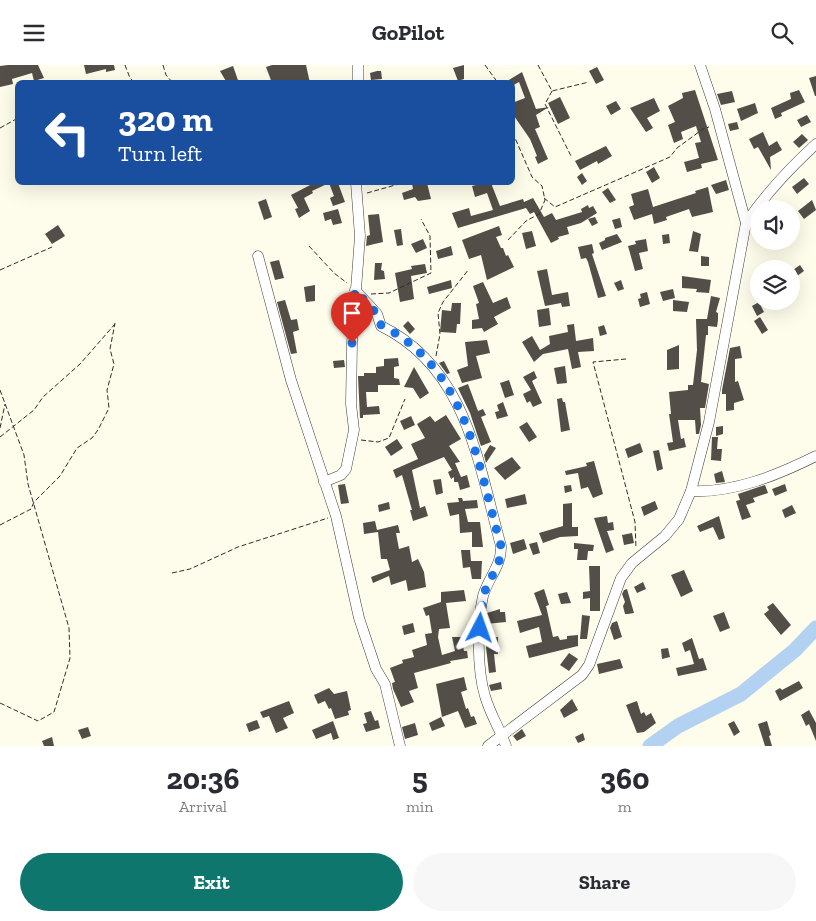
<!DOCTYPE html>
<style>
:root{--surface:#fff;--page:#f7f7f7;--text:#2b2b33;--muted:#7c7c81;--accent:#0f766e}
body{margin:0;font-family:"Zilla Slab",serif;background:var(--page);color:var(--text);height:100vh;display:flex;flex-direction:column;font-size:19px;white-space:nowrap}
*{box-sizing:border-box;margin:0}
p{font-size:16px;color:var(--muted)}
.icon{flex:none;width:28px;height:28px;fill:none;stroke:currentColor;stroke-width:2;stroke-linecap:round;stroke-linejoin:round}
.map{position:relative;height:681px;overflow:hidden}
.details{display:flex;flex-direction:column;background:var(--surface);flex:1}
.details>*{flex:none}
.hud{position:absolute;left:15px;top:15px;width:500px;height:105px;border-radius:8px;box-shadow:0 5px 20px #0002;background:#1a4fa0;color:#fff;overflow:hidden}
.fabs{position:absolute;left:750px;top:135px;display:grid;gap:10px}
.fabs a{display:grid;place-items:center;width:50px;height:50px;border-radius:50%;background:var(--surface);box-shadow:0 5px 20px #0002;font-size:25px}
.pin{position:absolute;display:grid;place-items:center;width:42px;height:42px;color:#fff;margin:-51px -21px;border-radius:50% 50% 50% 0;rotate:-45deg;box-shadow:0 0 5px #0007}
.pin .icon{rotate:45deg}
.me{position:absolute;width:55px;margin:-28px;rotate:4deg;stroke-linejoin:round;filter:drop-shadow(0 0 4px #0008)}
.turn{display:flex;align-items:center;gap:18px;height:105px;padding:0 20px;font-size:22px}
.turn .icon{width:65px;height:65px;stroke-width:2.5}
.turn b{display:block;font-size:35px;line-height:42px}
.eta{display:flex;justify-content:space-evenly;align-items:center;height:85px;text-align:center}
.eta b{font-size:30px;font-weight:800;line-height:35px}
.cta{display:flex;gap:10px;margin-top:auto;padding:10px 20px}
.cta a{flex:1;height:58px;border-radius:30px;background:var(--accent);color:#fff;font-size:20px;font-weight:800;line-height:58px;text-align:center}
.cta a+a{background:var(--page);color:var(--text)}
header{display:flex;justify-content:space-between;align-items:center;height:65px;padding:0 20px;background:var(--surface);font-size:22px;font-weight:800}
.map>svg:first-child{display:block}
.lines{fill:none;stroke-linecap:round;stroke-linejoin:round}
.river{stroke:#b3d2f1;stroke-width:15}
.building{fill:#534e48}
.minor-casing{stroke:#3e3e3e;stroke-width:11}
.path{stroke:#2d2d2d;stroke-width:1;stroke-dasharray:5 2.5;stroke-linecap:butt}
.minor{stroke:#fff;stroke-width:10}
.route{stroke:#1a73e8;stroke-width:9;stroke-dasharray:0 16.2}
</style>
<header><svg class="icon" aria-label="menu" viewBox="0 0 24 24"><path d="M4 6h16M4 12h16M4 18h16"/></svg>GoPilot<svg class="icon" aria-label="search" viewBox="0 0 24 24"><circle cx="10" cy="10" r="6"/><path d="M15 15l6 6"/></svg></header>
<div class="map">
<svg width="816" height="681" viewBox="0 0 816 681">
<rect width="100%" height="100%" fill="#fefcea"/>
<g class="lines">
<!-- river -->
<polyline class="river" points="650,681 678,661 741,629 795,585 816,563"/>
</g>
<!-- building -->
<g class="building">
<polygon points="8,0 38,0 44,13 34,16 32,8 12,14 13,19 0,22 0,1"/>
<polygon points="84,0 114,0 115,5 106,7 106,4 86,9"/>
<polygon points="272,0 306,0 310,18 272,18 266,2"/>
<polygon points="464,0 464,14 458,16 453,3"/>
<polygon points="233,1 239,18 227,18 220,6"/>
<polygon points="597,2 604,15 596,19 589,6"/>
<polygon points="377,6 381,6 382,14 371,15 370,8"/>
<polygon points="522,7 536,44 549,42 536,50 540,62 535,64 548,94 538,99 535,92 537,91 530,74 512,48 512,38 525,33 519,17 512,21 512,18 504,18"/>
<polygon points="816,11 816,31 815,31 809,13"/>
<polygon points="695,25 718,95 701,99 702,103 687,107 684,97 699,93 695,78 701,77 696,61 681,67 683,74 674,78 668,60 675,57 668,41 683,33 682,28"/>
<polygon points="799,25 805,37 781,48 782,51 775,54 771,43 791,34 790,28"/>
<polygon points="732,26 735,37 721,40 717,29"/>
<polygon points="560,32 570,53 558,59 548,38"/>
<polygon points="654,33 660,46 647,53 653,63 646,67 630,43"/>
<polygon points="616,36 621,44 611,50 606,41"/>
<polygon points="755,38 758,48 741,56 737,44"/>
<polygon points="807,50 811,57 801,62 797,55"/>
<polygon points="737,57 739,64 730,66 728,59"/>
<polygon points="763,67 769,81 777,76 782,85 770,92 771,105 758,82 754,84 749,74"/>
<polygon points="802,69 808,75 799,83 793,77"/>
<polygon points="606,81 612,91 598,99 597,96 580,105 575,96"/>
<polygon points="654,102 660,113 652,118 646,107"/>
<polygon points="582,108 587,116 582,120 577,112"/>
<polygon points="804,113 809,119 797,129 792,122"/>
<polygon points="726,115 729,125 716,129 711,120"/>
<polygon points="314,118 338,118 345,137 333,141 330,133 334,131 329,118 312,126 313,128 304,133 310,146 299,153 295,144 298,143 291,130"/>
<polygon points="412,118 427,118 431,134 418,136 415,132 404,135 402,128 413,124"/>
<polygon points="484,118 491,118 500,141 523,134 524,137 533,133 544,152 552,148 556,155 582,147 581,144 588,140 589,143 593,141 597,148 581,158 567,162 569,169 558,172 559,174 551,178 534,147 530,149 526,143 458,163 452,148 469,143 471,151 493,145 487,128 475,132 472,121"/>
<polygon points="708,122 713,147 692,152 689,144 666,152 667,155 654,159 652,149 634,155 629,142 634,140 631,129 648,124 653,142 696,128 695,126"/>
<polygon points="608,123 616,135 610,138 602,127"/>
<polygon points="266,134 272,152 264,155 258,137"/>
<polygon points="812,135 816,145 804,154 798,146"/>
<polygon points="338,144 342,158 333,160 331,154 325,156 323,148"/>
<polygon points="379,149 383,177 366,181 367,171 370,170 368,150"/>
<polygon points="595,152 598,158 592,161 588,154"/>
<polygon points="620,153 622,162 615,164 612,155"/>
<polygon points="58,160 65,171 52,179 45,169"/>
<polygon points="499,161 502,170 496,172 501,183 503,183 506,191 508,190 514,202 487,215 481,190 469,194 462,175"/>
<polygon points="401,164 403,180 397,181 394,165"/>
<polygon points="532,166 536,181 526,184 522,168"/>
<polygon points="693,166 701,169 698,187 689,186"/>
<polygon points="617,169 622,177 602,185 599,178 605,175 605,173"/>
<polygon points="669,169 670,178 663,179 662,170"/>
<polygon points="423,174 427,183 416,188 411,179"/>
<polygon points="646,174 648,186 639,188 643,204 635,206 628,181 636,179 635,176"/>
<polygon points="592,179 594,188 592,189 606,231 598,233 588,197 586,193 581,194 578,182"/>
<polygon points="451,181 453,190 438,194 436,186"/>
<polygon points="701,191 709,192 709,201 701,201"/>
<polygon points="279,195 284,213 275,215 270,197"/>
<polygon points="375,198 382,198 381,205 384,206 385,214 374,215"/>
<polygon points="425,199 427,208 411,211 414,234 400,237 395,208 412,204 411,201"/>
<polygon points="800,200 804,206 797,211 793,205"/>
<polygon points="547,204 552,230 568,227 570,241 562,242 561,238 545,241 537,206"/>
<polygon points="682,211 711,215 709,228 696,227 697,224 682,223"/>
<polygon points="756,214 759,217 759,229 751,218"/>
<polygon points="451,215 452,223 429,229 427,222"/>
<polygon points="621,215 624,224 618,226 614,218"/>
<polygon points="483,217 493,238 507,232 511,243 494,252 498,259 484,267 482,263 472,264 472,255 479,254 476,239 479,238 473,221"/>
<polygon points="315,220 315,236 306,237 304,222"/>
<polygon points="673,224 675,233 663,236 660,227"/>
<polygon points="647,227 650,239 640,242 638,234 641,233 640,229"/>
<polygon points="711,231 720,233 716,247 718,248 718,255 717,262 708,261 708,270 706,270 701,317 709,319 705,343 700,343 701,360 699,369 696,369 695,355 678,355 681,374 684,373 686,382 669,386 667,378 673,377 669,349 671,349 669,327 688,325 688,320 693,320 697,285 696,254 707,254"/>
<polygon points="285,235 291,255 297,254 299,265 293,267 297,288 291,289 277,237"/>
<polygon points="673,235 689,237 687,247 673,246"/>
<polygon points="759,237 764,247 757,251 752,241"/>
<polygon points="452,238 461,238 460,259 457,259 456,268 440,267 442,245 451,246"/>
<polygon points="549,243 551,260 539,262 537,245"/>
<polygon points="760,252 768,265 762,269 754,256"/>
<polygon points="408,256 415,264 410,269 403,261"/>
<polygon points="574,259 576,276 593,273 594,286 578,287 581,302 572,304 568,284 543,289 534,297 522,277 532,271 540,285 550,279 549,271 568,267 567,260"/>
<polygon points="604,260 607,269 600,271 598,262"/>
<polygon points="487,275 490,288 476,291 482,313 462,318 457,305 468,301 465,277"/>
<polygon points="679,280 679,304 667,305 667,285"/>
<polygon points="740,281 742,293 735,294 735,317 738,316 744,335 734,338 734,345 726,346 726,329 722,329 722,325 730,283"/>
<polygon points="398,293 399,301 394,302 394,313 399,314 400,320 378,320 378,327 366,327 367,342 379,341 380,349 363,350 363,353 360,353 358,311 364,311 364,308 376,308 376,302 384,301 384,294"/>
<polygon points="344,295 345,302 334,303 333,296"/>
<polygon points="444,296 450,308 447,309 439,298"/>
<polygon points="565,301 567,318 557,319 554,303"/>
<polygon points="414,302 429,328 420,334 413,323 404,322"/>
<polygon points="534,306 537,313 532,316 542,338 533,342 530,336 527,338 523,329 531,325 523,312"/>
<polygon points="509,315 514,330 505,333 500,318"/>
<polygon points="468,319 478,346 483,344 486,350 481,352 491,377 481,381 470,348 458,323"/>
<polygon points="562,333 563,337 565,337 570,365 561,367 557,334"/>
<polygon points="503,337 508,351 497,354 495,347 499,346 497,340"/>
<polygon points="446,350 461,374 449,381 460,397 455,398 461,412 467,410 470,422 460,425 458,417 454,417 454,412 451,414 448,407 452,405 444,392 412,405 420,443 425,441 428,451 413,456 410,445 412,445 402,410 396,413 393,405 418,394 411,379 425,373 417,359 430,351 435,357"/>
<polygon points="411,351 415,360 404,365 400,356"/>
<polygon points="527,357 537,372 529,377 519,362"/>
<polygon points="723,361 723,369 716,371 716,362"/>
<polygon points="712,372 718,372 717,384 722,384 721,396 711,395"/>
<polygon points="397,374 403,383 391,391 385,382"/>
<polygon points="640,378 643,387 628,393 625,384"/>
<polygon points="490,380 496,383 486,398 484,390"/>
<polygon points="659,385 663,404 657,406 653,386"/>
<polygon points="512,392 521,403 505,415 494,403"/>
<polygon points="594,396 603,429 593,433 588,422 581,424 578,408 566,410 565,406 587,401 586,398"/>
<polygon points="722,406 725,417 716,418 714,409"/>
<polygon points="441,414 443,428 436,430 433,415"/>
<polygon points="345,419 349,438 341,439 338,420"/>
<polygon points="785,419 787,426 775,431 772,424"/>
<polygon points="571,420 572,426 565,428 564,421"/>
<polygon points="765,420 768,428 753,433 755,437 746,440 751,452 742,455 736,436 740,435 738,429"/>
<polygon points="525,429 527,439 507,443 505,434"/>
<polygon points="458,433 462,433 463,436 477,435 478,443 465,444 468,457 480,457 483,482 472,482 472,467 460,468 459,449 450,451 447,438 459,437"/>
<polygon points="655,436 658,444 644,451 641,442"/>
<polygon points="389,437 390,444 379,447 378,440"/>
<polygon points="572,438 572,462 578,462 578,471 560,472 543,478 539,468 563,461 563,439"/>
<polygon points="792,440 796,448 785,453 782,445"/>
<polygon points="607,451 608,458 613,457 614,465 607,466 614,485 606,488 594,453"/>
<polygon points="719,451 725,473 719,475 713,462 700,467 697,461"/>
<polygon points="375,456 377,465 398,460 400,468 396,468 399,484 409,481 412,497 418,494 424,507 426,522 408,526 406,515 391,520 389,511 373,518 371,512 390,505 387,494 381,494 378,467 364,469 363,458"/>
<polygon points="632,468 634,478 624,480 622,470"/>
<polygon points="524,474 527,484 513,489 510,478"/>
<polygon points="537,477 540,488 533,490 529,479"/>
<polygon points="574,478 594,480 593,486 588,486 587,495 577,495 578,484 574,484"/>
<polygon points="461,485 470,485 471,496 482,496 481,514 472,514 470,502 463,503"/>
<polygon points="589,501 600,501 600,546 590,546 590,533 583,534 583,527 590,526"/>
<polygon points="684,505 693,526 681,532 671,510"/>
<polygon points="643,517 646,524 637,528 634,522"/>
<polygon points="544,524 549,540 546,541 553,572 558,571 560,575 567,574 567,571 578,570 578,581 529,593 526,581 542,577 539,562 520,568 517,556 542,550 534,528"/>
<polygon points="627,524 634,548 628,549 625,549 623,541 625,537 622,529 624,525"/>
<polygon points="464,525 466,536 446,538 450,563 439,564 438,572 442,590 455,586 452,572 461,572 464,586 467,586 468,593 450,596 451,598 414,608 418,623 409,626 414,637 401,642 393,624 392,618 395,617 390,603 403,598 402,595 414,592 412,585 427,580 425,569 432,568 429,550 426,551 423,543 441,537 441,527"/>
<polygon points="567,527 571,538 561,539 558,529"/>
<polygon points="773,538 791,560 781,570 764,549 769,545 767,542"/>
<polygon points="500,544 500,547 505,547 506,557 486,559 487,548"/>
<polygon points="724,547 730,563 720,567 713,551"/>
<polygon points="582,550 590,551 587,574 580,574"/>
<polygon points="617,556 622,572 614,575 610,563 612,558"/>
<polygon points="413,558 415,567 404,570 402,561"/>
<polygon points="487,572 498,572 498,589 494,589 496,607 489,608 486,582"/>
<polygon points="692,573 699,594 703,593 707,605 678,611 676,603 694,599 690,585 685,587 682,578"/>
<polygon points="668,583 670,592 662,594 661,584"/>
<polygon points="569,588 578,594 569,606 560,600"/>
<polygon points="620,594 623,603 599,609 597,599"/>
<polygon points="464,612 467,625 461,627 466,644 468,643 471,652 474,651 477,659 465,663 458,646 442,652 436,619"/>
<polygon points="799,616 803,623 780,636 775,626 780,623 782,625"/>
<polygon points="501,617 502,624 491,626 489,620"/>
<polygon points="329,623 334,629 347,626 351,645 348,646 349,650 335,654 331,643 329,644 325,636 318,639 314,630"/>
<polygon points="572,634 578,645 564,653 560,645"/>
<polygon points="289,636 294,648 283,653 288,663 276,668 269,651 263,653 260,647"/>
<polygon points="637,636 641,649 644,647 646,651 651,648 656,658 644,667 637,668 626,640"/>
<polygon points="809,645 816,658 816,676 809,659 806,661 801,650"/>
<polygon points="371,646 375,656 378,655 380,663 366,667 363,659 367,658 364,648"/>
<polygon points="441,652 445,661 432,666 429,658"/>
<polygon points="257,655 260,663 249,667 246,659"/>
<polygon points="333,656 339,673 333,675 331,668 316,674 312,665"/>
<polygon points="734,656 740,667 734,671 728,659"/>
<polygon points="767,656 771,670 769,671 772,681 765,681 758,659"/>
<polygon points="415,658 418,670 405,674 402,662"/>
<polygon points="88,662 91,671 82,674 78,665"/>
<polygon points="522,664 526,671 517,676 513,671"/>
<polygon points="583,668 585,675 578,678 575,672"/>
<polygon points="52,672 54,681 44,681 42,676"/>
</g>
<g class="lines">
<!-- minor casing -->
<g class="minor-casing">
<g id="minor">
<polyline points="358,0 358,18"/>
<polyline points="700,0 715,44 746,158"/>
<polyline points="258,191 291,315 336,451 359,553 376,604 385,619 400,681"/>
<path d="M355,225L377,249L381,261C467,303 478,398 501,481C502,500 488,513 483,531C477,558 477,605 485,631C490,649 500,664 506,681"/>
<polyline points="324,417 341,410 346,404 354,365 351,339 352,278 360,171 356,118"/>
<path d="M691,426C734,428 778,410 816,391"/>
<path d="M488,681L582,610L589,600L621,513L632,498L665,471L679,454L691,426L709,357L746,158C766,128 790,103 816,79"/>
</g>
</g>
<!-- path -->
<g class="path">
<polyline points="125,0 130,13 135,18"/>
<polyline points="163,0 166,10 173,18"/>
<polyline points="485,0 498,18"/>
<polyline points="538,0 552,26 589,17"/>
<polyline points="198,18 202,18"/>
<polyline points="552,26 545,39 571,91"/>
<polyline points="0,63 18,53"/>
<polyline points="367,128 399,119"/>
<polyline points="544,133 555,142 670,92 677,83 703,64 709,62"/>
<polyline points="508,175 526,156 539,149 545,135 542,121 532,112 512,66"/>
<polyline points="309,181 334,208 347,218"/>
<polyline points="0,205 52,182"/>
<polyline points="371,229 389,228 431,208 430,171 421,154"/>
<polyline points="436,291 440,269 438,248 443,237 469,204"/>
<polyline points="626,294 593,297 635,457 636,483"/>
<polyline points="0,325 24,390 28,419 69,563 70,593 54,647 38,656 0,638"/>
<polyline points="0,363 5,339"/>
<polyline points="0,372 34,345 43,332 80,299 115,259"/>
<polyline points="361,375 378,377 389,373 405,334"/>
<polyline points="0,460 31,444 34,437 60,411 77,383 92,373 98,365 109,343 107,325 114,299 110,284 115,258"/>
<polyline points="172,508 190,504 238,482 328,453"/>
</g>
<!-- minor -->
<use href="#minor" class="minor"/>
</g>
<g class="lines">
<!-- route -->
<path class="route" d="M352,278L355,225L377,249L381,260C467,304 477,397 501,481L499,497L483,530L480,563"/>
</g>
</svg>
<div class="fabs">
<a><svg class="icon" aria-label="sound" viewBox="0 0 24 24"><path d="M4 9h4l5-4v14l-5-4H4zM17 9q2 3 0 6"/></svg></a>
<a><svg class="icon" aria-label="layers" viewBox="0 0 24 24"><path d="M12 4l9 5-9 5-9-5zM3 14l9 5 9-5"/></svg></a>
</div>
<div class="pin" style="left:352px;top:278px;background:#d93025"><svg class="icon" aria-label="arrive" viewBox="0 0 24 24"><path d="M6 21V4h12l-3 4 3 4H6"/></svg></div>
<svg class="me" style="left:480px;top:563px" viewBox="-20 -20 40 40"><path d="M0-17L14 15 0 8-14 15z" fill="#1a73e8" stroke="#fff" stroke-width="4"/></svg>
<div class="hud">
<div class="turn"><svg class="icon" aria-label="left" viewBox="0 0 24 24"><path d="M17 20v-9H6M10 6l-5 5 5 5"/></svg><div><b>320 m</b>Turn left</div></div>
</div>
</div>
<section class="details">
<div class="eta">
<div><b>20:36</b><p>Arrival</p></div>
<div><b>5</b><p>min</p></div>
<div><b>360</b><p>m</p></div>
</div>
<div class="cta"><a>Exit</a><a>Share</a></div>
</section>
